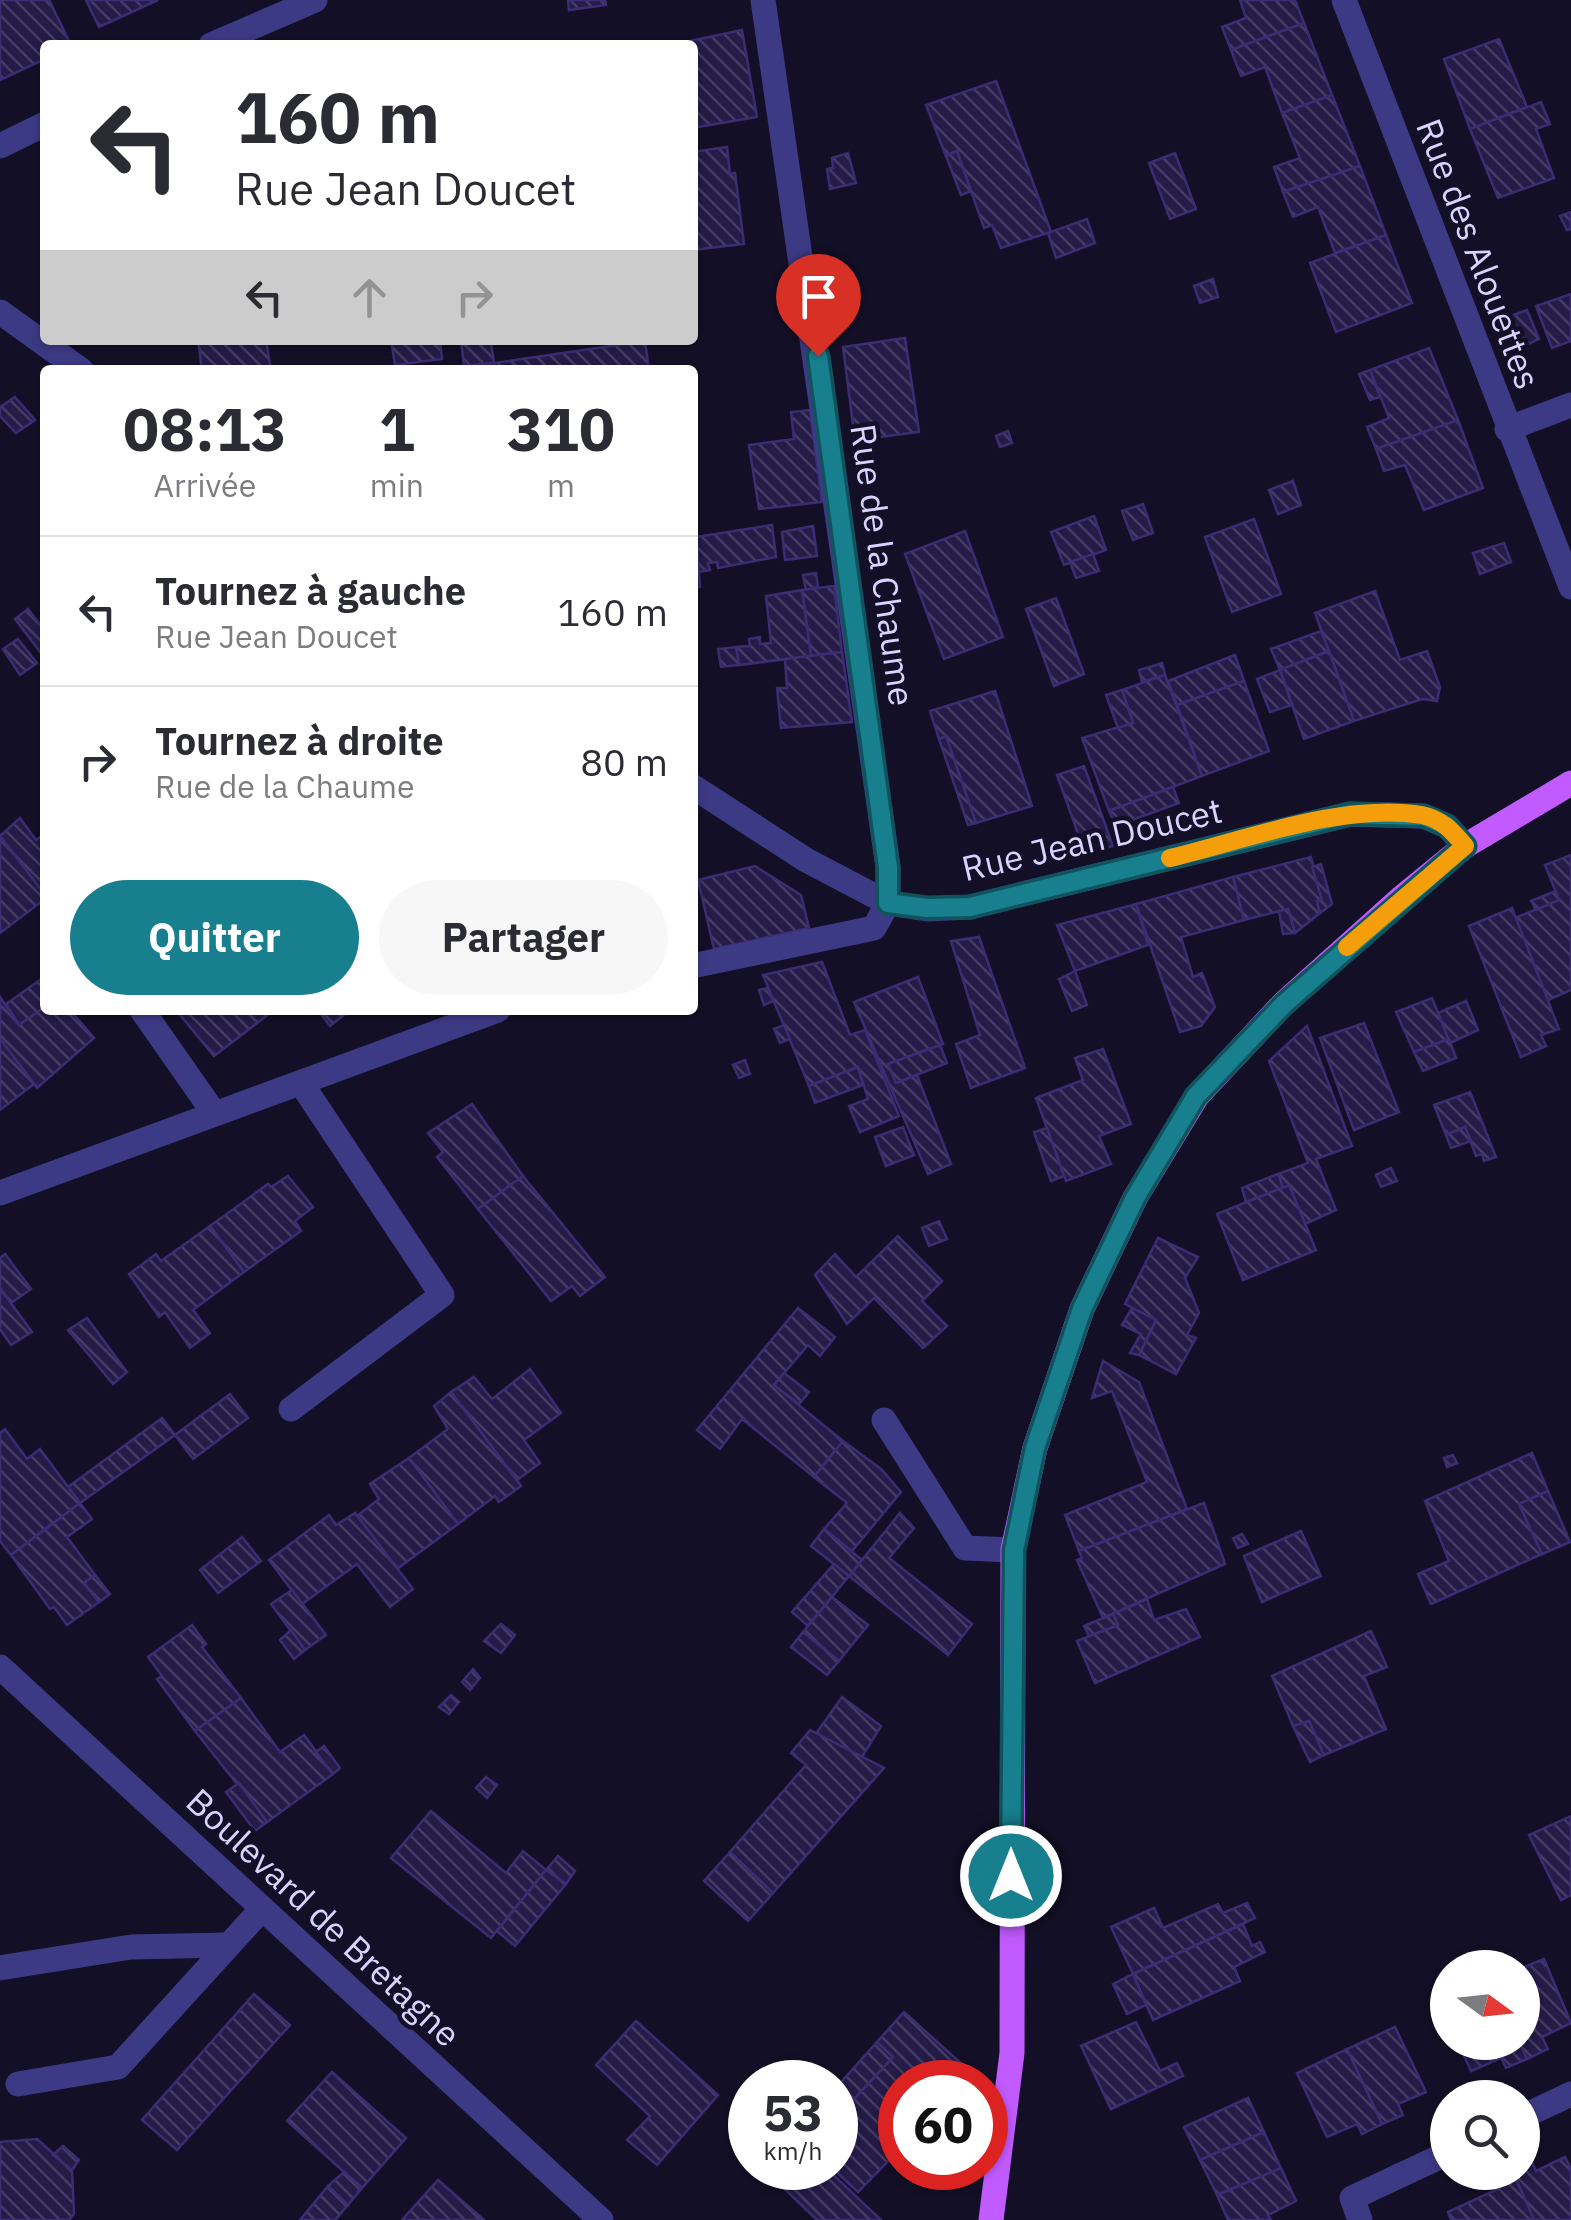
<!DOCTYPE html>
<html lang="fr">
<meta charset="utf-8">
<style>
:root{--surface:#fff;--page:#f7f7f7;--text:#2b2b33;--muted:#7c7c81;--line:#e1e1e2;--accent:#187f8f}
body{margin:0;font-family:"IBM Plex Sans",sans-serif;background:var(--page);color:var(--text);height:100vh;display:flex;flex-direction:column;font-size:38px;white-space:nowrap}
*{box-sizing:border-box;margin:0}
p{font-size:32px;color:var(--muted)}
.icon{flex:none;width:55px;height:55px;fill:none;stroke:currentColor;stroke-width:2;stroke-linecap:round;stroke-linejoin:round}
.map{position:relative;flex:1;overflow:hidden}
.drawer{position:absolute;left:40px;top:365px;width:658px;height:650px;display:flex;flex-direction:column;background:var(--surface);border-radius:10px;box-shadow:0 2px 8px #0004}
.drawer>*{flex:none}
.guide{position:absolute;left:40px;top:40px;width:658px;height:305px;border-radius:10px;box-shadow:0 2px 8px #0004;background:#fff;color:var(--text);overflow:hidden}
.needle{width:65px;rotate:105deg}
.buttons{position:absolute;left:1430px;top:1950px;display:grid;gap:20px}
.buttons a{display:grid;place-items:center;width:110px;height:110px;border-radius:50%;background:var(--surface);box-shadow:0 2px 8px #0004;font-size:50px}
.speed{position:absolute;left:728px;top:2060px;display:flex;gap:20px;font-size:50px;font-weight:700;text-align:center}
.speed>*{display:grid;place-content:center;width:130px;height:130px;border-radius:50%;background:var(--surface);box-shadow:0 2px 8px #0004;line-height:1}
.speed small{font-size:25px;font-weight:400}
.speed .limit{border:15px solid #d22;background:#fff;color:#111}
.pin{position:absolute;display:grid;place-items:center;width:85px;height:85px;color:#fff;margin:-102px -42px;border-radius:50% 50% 50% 0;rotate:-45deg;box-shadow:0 0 10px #0007}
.pin .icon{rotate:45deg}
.me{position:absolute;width:110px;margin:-55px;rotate:0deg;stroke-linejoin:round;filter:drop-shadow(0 0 8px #0008)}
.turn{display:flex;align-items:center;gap:35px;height:210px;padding:0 30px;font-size:45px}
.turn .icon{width:130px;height:130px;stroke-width:2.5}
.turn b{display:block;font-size:70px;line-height:85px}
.lanes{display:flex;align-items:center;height:95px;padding:0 30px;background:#0003;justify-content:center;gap:50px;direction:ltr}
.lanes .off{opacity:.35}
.eta{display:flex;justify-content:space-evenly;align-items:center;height:170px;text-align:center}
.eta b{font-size:60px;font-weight:800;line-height:70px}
.button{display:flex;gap:20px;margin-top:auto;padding:20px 30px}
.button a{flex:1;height:115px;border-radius:60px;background:var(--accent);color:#fff;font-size:40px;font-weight:800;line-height:115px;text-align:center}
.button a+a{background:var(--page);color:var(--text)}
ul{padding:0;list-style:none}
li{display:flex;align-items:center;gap:30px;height:150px;padding:0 30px;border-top:2px solid var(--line)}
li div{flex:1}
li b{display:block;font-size:38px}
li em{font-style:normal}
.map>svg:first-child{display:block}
.building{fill:url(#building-back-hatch);stroke:#3b2d73;stroke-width:2.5}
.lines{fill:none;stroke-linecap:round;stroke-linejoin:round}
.minor{stroke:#3d3a85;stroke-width:25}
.major{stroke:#c25bff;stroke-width:25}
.route-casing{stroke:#10535d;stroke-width:25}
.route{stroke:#187f8f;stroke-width:18}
.slow{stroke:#f59e0b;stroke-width:18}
.labels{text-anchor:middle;stroke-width:9;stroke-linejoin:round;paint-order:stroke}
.street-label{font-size:35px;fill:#d9d4ff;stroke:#130f26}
</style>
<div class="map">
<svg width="1571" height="2220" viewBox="0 0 1571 2220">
<defs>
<pattern id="building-back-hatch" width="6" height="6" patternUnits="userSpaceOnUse" patternTransform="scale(2.5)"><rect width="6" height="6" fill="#241b47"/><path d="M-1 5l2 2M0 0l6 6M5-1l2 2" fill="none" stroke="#433b63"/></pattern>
</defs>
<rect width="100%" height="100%" fill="#130f26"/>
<!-- building -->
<g class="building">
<polygon points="0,0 49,0 71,45 45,45 45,59 0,80"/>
<polygon points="86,0 158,0 99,27"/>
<polygon points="568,0 605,0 606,5 569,10"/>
<polygon points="1240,0 1295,0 1304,23 1231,50 1222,27 1246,18"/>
<polygon points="1304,23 1332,95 1282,113 1265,67 1241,76 1231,50"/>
<polygon points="742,30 757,117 692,128 692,45 676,44"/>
<polygon points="1499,39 1527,107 1470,129 1444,59"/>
<polygon points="996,81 1051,232 1001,248 992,225 984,228 957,151 946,156 926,105"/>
<polygon points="1332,95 1360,166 1283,192 1274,167 1300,158 1282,113"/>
<polygon points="1541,102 1550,124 1536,129 1554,178 1498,198 1470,129"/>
<polygon points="727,147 730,174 735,173 744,244 692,250 692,152"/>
<polygon points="957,151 971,191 961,195 946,156"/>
<polygon points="848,153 856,183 830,189 827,169 833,168 832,158"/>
<polygon points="1175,153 1196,209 1170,219 1149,163"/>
<polygon points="1360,166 1386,235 1335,253 1318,207 1293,217 1283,192"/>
<polygon points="1571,212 1571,229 1567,230 1560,216"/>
<polygon points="1087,219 1095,243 1056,258 1048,233"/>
<polygon points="1386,235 1412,303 1336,332 1310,263"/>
<polygon points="1213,279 1218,297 1200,303 1194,286"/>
<polygon points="1571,294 1571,341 1552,348 1536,306"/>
<polygon points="1527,310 1539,339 1520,348 1508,317"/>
<polygon points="905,338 919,432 855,440 843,347"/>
<polygon points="198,340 266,340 271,370 202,370"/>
<polygon points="391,340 440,340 442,359 395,365"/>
<polygon points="461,340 491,342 494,363 464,366"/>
<polygon points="645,341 649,370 495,370 494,363"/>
<polygon points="1429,348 1458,420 1376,449 1367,427 1389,418 1370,370"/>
<polygon points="494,363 495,370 465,370 464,366"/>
<polygon points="1370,370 1380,397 1370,400 1359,374"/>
<polygon points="15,397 35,420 16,433 0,416 0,407"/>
<polygon points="810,410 822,502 759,509 749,445 794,439 791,412"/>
<polygon points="1458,420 1483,488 1424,510 1405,465 1384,471 1376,449"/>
<polygon points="1008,431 1012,443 1000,447 996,436"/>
<polygon points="1293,481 1301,505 1278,514 1269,490"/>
<polygon points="1143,504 1153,533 1133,540 1122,511"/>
<polygon points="1094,516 1106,550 1064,565 1051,532"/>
<polygon points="1254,519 1281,594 1232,612 1205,537"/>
<polygon points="772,525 776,557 718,568 717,562 708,563 710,570 699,572 696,537"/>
<polygon points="813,526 817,556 785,560 782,532"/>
<polygon points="965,531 1003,637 944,659 905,554"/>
<polygon points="696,537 700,587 692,588 692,538"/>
<polygon points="1504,543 1511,562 1480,574 1473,553"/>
<polygon points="1093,554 1099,571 1076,578 1070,562"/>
<polygon points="816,573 818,587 806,590 803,575"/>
<polygon points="834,586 842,652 811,656 802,590"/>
<polygon points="802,590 811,656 739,665 736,647 750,646 749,639 760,637 760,644 771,643 766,596"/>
<polygon points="1375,591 1400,660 1427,651 1440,687 1437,701 1422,699 1354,721 1315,613"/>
<polygon points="1056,598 1084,674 1054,686 1026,609"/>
<polygon points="28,609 45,631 44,657 15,619"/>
<polygon points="1321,631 1329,651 1280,670 1271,649"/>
<polygon points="18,639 37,663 20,675 3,649"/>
<polygon points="736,647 739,665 721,667 718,649"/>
<polygon points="1329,651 1354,721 1304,739 1280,670"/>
<polygon points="842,652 852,722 781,728 777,688 787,688 785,659"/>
<polygon points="1235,655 1244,681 1177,705 1168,681"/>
<polygon points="1162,663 1165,675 1142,682 1139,670"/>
<polygon points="1280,670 1292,705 1270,712 1257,679"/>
<polygon points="1165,675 1202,776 1109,811 1082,738 1133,723 1122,690"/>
<polygon points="1244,681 1269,751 1202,776 1177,705"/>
<polygon points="1122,690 1133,723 1118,728 1106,695"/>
<polygon points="995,691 1032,806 976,823 946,736 939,739 930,711"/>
<polygon points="946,736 976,823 968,825 939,739"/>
<polygon points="1084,766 1113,846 1085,853 1057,775"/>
<polygon points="1173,787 1179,803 1116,826 1109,811"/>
<polygon points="20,818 36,840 45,834 45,895 0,836"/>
<polygon points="0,836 45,895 45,899 0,933"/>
<polygon points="1571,855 1571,990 1548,1000 1515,918 1559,900 1545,865"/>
<polygon points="1311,857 1322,900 1317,901 1320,913 1295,933 1288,909 1244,920 1233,877"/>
<polygon points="1321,864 1332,904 1320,913 1317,901 1322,900 1312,867"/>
<polygon points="755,866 801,895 809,928 714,949 698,880"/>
<polygon points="1233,877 1244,920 1181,937 1193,977 1202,973 1215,1007 1201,1026 1180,1032 1136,904"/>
<polygon points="1556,891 1559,900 1536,910 1531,901"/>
<polygon points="1136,904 1148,945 1075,971 1057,925"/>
<polygon points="1512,908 1559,1029 1541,1035 1546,1046 1521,1057 1469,926"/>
<polygon points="1288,909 1295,933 1283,934 1279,911"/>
<polygon points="979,937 1025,1068 971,1088 956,1044 980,1035 951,941"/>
<polygon points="822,962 850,1035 865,1030 899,1116 860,1132 849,1106 868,1099 858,1067 809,1086 763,975"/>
<polygon points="1075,971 1087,1005 1072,1011 1059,979"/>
<polygon points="44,977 45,1007 19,1025 6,1004"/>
<polygon points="918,977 943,1044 888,1064 896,1083 917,1075 951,1164 928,1174 854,1002"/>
<polygon points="768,988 773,1001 764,1005 759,990"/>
<polygon points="0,997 19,1025 45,1007 70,1010 94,1038 37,1088 0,1039"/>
<polygon points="1432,998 1449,1039 1414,1052 1396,1012"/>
<polygon points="1466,1001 1478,1030 1450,1043 1438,1013"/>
<polygon points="176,1010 274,1010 214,1056"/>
<polygon points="318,1010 346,1010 348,1012 330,1026"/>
<polygon points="1364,1023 1399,1112 1354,1130 1320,1038"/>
<polygon points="784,1025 790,1039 780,1043 774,1029"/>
<polygon points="1307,1026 1352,1146 1316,1159 1336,1210 1305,1224 1289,1185 1283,1188 1278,1174 1308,1163 1269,1061"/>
<polygon points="1449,1039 1456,1058 1423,1071 1414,1052"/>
<polygon points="1,1040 34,1084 0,1110 0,1041"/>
<polygon points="940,1045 947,1063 896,1083 888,1064"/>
<polygon points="1103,1049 1131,1124 1099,1136 1111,1164 1066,1181 1036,1098 1083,1080 1075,1058"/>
<polygon points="745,1060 750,1074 739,1078 733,1065"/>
<polygon points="858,1067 863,1085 815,1103 809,1086"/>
<polygon points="1470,1092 1496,1157 1484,1161 1482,1154 1476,1156 1465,1127 1446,1135 1434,1105"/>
<polygon points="472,1104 523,1176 478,1209 437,1157 443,1152 428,1133"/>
<polygon points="903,1127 914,1155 886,1166 875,1137"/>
<polygon points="1465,1127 1471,1141 1451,1148 1446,1135"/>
<polygon points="1047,1128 1064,1176 1051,1181 1034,1132"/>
<polygon points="1391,1168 1397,1181 1381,1187 1376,1175"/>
<polygon points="1278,1174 1283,1188 1246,1202 1242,1188"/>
<polygon points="288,1176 313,1207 295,1221 301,1231 244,1272 210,1226 268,1184 271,1187"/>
<polygon points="523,1176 605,1277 580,1296 572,1286 551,1301 478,1209"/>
<polygon points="1289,1185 1316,1250 1243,1280 1217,1214"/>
<polygon points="939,1221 947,1239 929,1246 922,1228"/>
<polygon points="210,1226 244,1272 193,1310 210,1333 190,1348 165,1312 159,1317 129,1274 156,1254 161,1261"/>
<polygon points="898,1236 942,1281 922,1301 947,1326 923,1348 874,1298 847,1324 815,1275 835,1254 856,1277"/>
<polygon points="1158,1238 1198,1257 1185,1278 1199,1313 1187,1335 1196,1338 1176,1374 1139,1355 1156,1320 1125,1304"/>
<polygon points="5,1254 31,1289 11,1303 0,1288 0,1258"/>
<polygon points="0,1288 32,1332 11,1345 0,1329"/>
<polygon points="798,1308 835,1337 820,1356 808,1345 774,1385 843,1441 814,1477 742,1419 720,1449 697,1430"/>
<polygon points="1132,1308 1156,1320 1139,1355 1130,1353 1141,1334 1122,1325"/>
<polygon points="87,1318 127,1372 113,1384 68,1330"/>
<polygon points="1103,1361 1139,1382 1187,1509 1079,1551 1065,1515 1147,1482 1112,1391 1092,1398"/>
<polygon points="530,1369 561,1413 524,1440 540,1463 517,1480 451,1392 474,1377 492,1399"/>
<polygon points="784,1373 809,1392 799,1404 774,1385"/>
<polygon points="451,1392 521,1486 499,1502 495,1496 458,1524 409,1458 448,1429 434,1406"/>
<polygon points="230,1394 248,1418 193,1459 175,1435"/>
<polygon points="162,1418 175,1435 80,1503 68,1487"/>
<polygon points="5,1429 27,1459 40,1449 80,1503 11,1555 0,1541 0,1433"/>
<polygon points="843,1441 881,1469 901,1492 852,1551 824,1529 847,1503 814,1477"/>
<polygon points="1532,1453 1548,1491 1519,1504 1542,1554 1431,1604 1418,1574 1449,1561 1425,1501"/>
<polygon points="1453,1455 1457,1463 1447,1467 1444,1458"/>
<polygon points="409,1458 458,1524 397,1569 357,1516 379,1499 370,1484"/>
<polygon points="1548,1491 1570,1542 1542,1554 1519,1504"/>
<polygon points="80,1503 92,1519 67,1537 95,1575 84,1583 99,1602 67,1625 54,1607 50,1609 11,1555"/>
<polygon points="1204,1503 1225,1564 1103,1618 1077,1560 1082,1558 1079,1551"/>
<polygon points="355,1513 413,1589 390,1607 357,1564 302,1604 269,1560 329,1515 336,1525"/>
<polygon points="900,1513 914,1528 889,1558 972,1624 948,1655 849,1576"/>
<polygon points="824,1529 862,1560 849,1576 811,1546"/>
<polygon points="1301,1531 1321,1576 1262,1602 1244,1556"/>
<polygon points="1242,1534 1248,1544 1238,1548 1233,1538"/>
<polygon points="242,1537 261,1561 218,1593 200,1570"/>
<polygon points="834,1564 849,1576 808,1626 792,1612"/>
<polygon points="95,1575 110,1594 99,1602 84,1583"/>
<polygon points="292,1590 326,1635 305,1650 271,1604"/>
<polygon points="832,1597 868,1625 839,1661 803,1632"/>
<polygon points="1147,1599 1154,1620 1186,1609 1200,1637 1095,1683 1077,1641 1118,1625 1113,1614"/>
<polygon points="1113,1614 1118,1625 1089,1636 1084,1626"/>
<polygon points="501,1624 515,1635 501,1653 484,1641"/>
<polygon points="192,1625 206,1644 202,1647 241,1698 195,1731 157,1679 162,1676 148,1657"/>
<polygon points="291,1630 305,1650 294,1659 280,1640"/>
<polygon points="1371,1631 1387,1667 1364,1676 1386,1729 1324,1755 1309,1721 1293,1726 1272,1676"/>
<polygon points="803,1632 839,1661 827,1675 791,1647"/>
<polygon points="473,1669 480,1678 470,1690 462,1682"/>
<polygon points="451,1695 459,1702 449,1714 439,1707"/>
<polygon points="842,1697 881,1726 862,1757 815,1735"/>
<polygon points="241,1698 280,1752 304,1735 333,1774 267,1822 195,1731"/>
<polygon points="1309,1721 1324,1755 1310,1762 1293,1726"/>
<polygon points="810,1730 884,1768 773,1893 730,1852 806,1765 791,1753"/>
<polygon points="324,1746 340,1768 333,1774 316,1752"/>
<polygon points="486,1777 497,1785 487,1798 476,1788"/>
<polygon points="239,1783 267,1822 255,1831 226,1792"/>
<polygon points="431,1811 506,1873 523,1851 546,1870 491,1938 391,1858"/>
<polygon points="1571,1816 1571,1895 1561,1900 1529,1835"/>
<polygon points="730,1852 773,1893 748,1921 704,1881"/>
<polygon points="558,1856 575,1871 566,1884 546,1870"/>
<polygon points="546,1870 566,1884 515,1946 497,1931"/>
<polygon points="1247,1903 1255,1918 1133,1974 1111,1927 1154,1908 1163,1928 1218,1904 1223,1913"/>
<polygon points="1243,1924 1252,1946 1260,1942 1265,1952 1234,1967 1240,1981 1153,2020 1133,1974"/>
<polygon points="1544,1959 1571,2023 1542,2037 1548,2049 1527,2059 1519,2042 1522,1968"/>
<polygon points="1133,1974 1146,2005 1127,2014 1113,1984"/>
<polygon points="254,1994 290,2025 177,2150 142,2120"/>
<polygon points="904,2012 973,2074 964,2082 900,2082 900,2149 858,2192 832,2168 835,2109 840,2114 893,2057 877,2042"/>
<polygon points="636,2021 718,2095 657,2165 627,2140 650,2116 596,2065"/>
<polygon points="1136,2022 1160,2071 1177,2063 1183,2076 1111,2109 1081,2046"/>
<polygon points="1395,2027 1426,2092 1398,2104 1403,2115 1382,2124 1347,2049"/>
<polygon points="877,2042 893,2057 840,2114 835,2109 835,2089"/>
<polygon points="1458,2042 1519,2042 1527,2059 1506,2068 1501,2058 1471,2071"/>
<polygon points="1347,2049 1382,2124 1362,2134 1357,2124 1327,2137 1297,2073"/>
<polygon points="768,2068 784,2082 756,2082"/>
<polygon points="332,2072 406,2138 362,2188 287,2121"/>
<polygon points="1248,2098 1264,2132 1200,2160 1184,2127"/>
<polygon points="1264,2132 1281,2168 1217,2195 1200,2160"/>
<polygon points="37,2139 72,2170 74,2214 69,2220 0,2220 0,2142"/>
<polygon points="63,2146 79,2160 72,2170 53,2155"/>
<polygon points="1565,2157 1571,2169 1571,2220 1534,2220 1513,2172 1522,2172 1522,2164 1531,2160 1536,2171"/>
<polygon points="771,2168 826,2168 881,2220 817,2220 767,2172"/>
<polygon points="1281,2168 1296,2201 1268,2215 1271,2220 1228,2220 1217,2195"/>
<polygon points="344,2172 362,2188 348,2205 328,2186"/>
<polygon points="1505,2172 1513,2172 1534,2220 1451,2220 1448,2212 1496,2190 1491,2179"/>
<polygon points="438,2180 484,2220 402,2220"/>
<polygon points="328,2186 348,2205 335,2220 300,2220"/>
</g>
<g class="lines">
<!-- minor -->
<g class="minor">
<polyline points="1344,0 1571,587"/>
<polyline points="211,45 315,0"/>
<polyline points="0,146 45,124"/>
<polyline points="0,312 81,370"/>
<polyline points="1507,429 1571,405"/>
<polyline points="692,786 806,860 888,903 927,909 970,907 1350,814 1423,816 1447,826 1465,846"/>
<polyline points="692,966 874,928 888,903 888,867 763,0"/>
<polyline points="142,1010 214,1113"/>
<polyline points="0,1193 498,1010"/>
<polyline points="291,1409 442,1295 301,1083"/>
<polyline points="884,1420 965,1548 1013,1550"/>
<polyline points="0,1667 601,2220"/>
<polyline points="0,1968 131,1947 227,1945"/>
<polyline points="18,2084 118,2067 261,1910"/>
<polyline points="1522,2117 1571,2094"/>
<polyline points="1360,2220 1352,2198 1448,2153"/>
</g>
<!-- major -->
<polyline class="major" points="991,2220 1012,2053 1013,1550 1035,1448 1082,1309 1135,1198 1197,1096 1284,1003 1400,899 1465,846 1571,783"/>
</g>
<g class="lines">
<!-- route casing -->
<g class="route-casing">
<polyline id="route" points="818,356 888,867 888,903 927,908 970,907 1350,814 1424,816 1447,826 1465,846 1284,1004 1196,1096 1135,1198 1082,1309 1035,1448 1014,1550 1011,1876"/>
</g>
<!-- route -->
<use href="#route" class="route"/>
<!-- slow -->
<path class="slow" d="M1170,858C1245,840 1345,802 1422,815C1442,819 1453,832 1465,846L1347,947"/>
</g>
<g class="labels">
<!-- street labels -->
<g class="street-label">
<text transform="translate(1478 254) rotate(69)" y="12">Rue des Alouettes</text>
<text transform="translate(882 565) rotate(82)" y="12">Rue de la Chaume</text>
<text transform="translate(1092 840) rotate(-13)" y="12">Rue Jean Doucet</text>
<text transform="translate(323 1918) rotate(43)" y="12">Boulevard de Bretagne</text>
</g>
</g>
</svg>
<div class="buttons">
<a><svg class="needle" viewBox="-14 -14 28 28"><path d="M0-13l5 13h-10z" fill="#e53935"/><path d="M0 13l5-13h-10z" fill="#7c7c81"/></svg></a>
<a><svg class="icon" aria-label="search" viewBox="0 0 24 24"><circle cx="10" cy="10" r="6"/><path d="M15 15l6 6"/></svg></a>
</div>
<div class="speed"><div>53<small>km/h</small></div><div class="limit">60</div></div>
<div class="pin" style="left:818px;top:356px;background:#d93025"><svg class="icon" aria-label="arrive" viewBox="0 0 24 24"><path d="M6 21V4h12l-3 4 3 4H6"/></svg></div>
<svg class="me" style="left:1011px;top:1876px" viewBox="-20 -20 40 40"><circle r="17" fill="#187f8f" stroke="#fff" stroke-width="3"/><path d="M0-11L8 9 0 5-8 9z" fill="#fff"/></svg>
<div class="guide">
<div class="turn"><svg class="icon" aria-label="left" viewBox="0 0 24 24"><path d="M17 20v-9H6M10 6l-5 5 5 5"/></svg><div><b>160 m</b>Rue Jean Doucet</div></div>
<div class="lanes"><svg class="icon" aria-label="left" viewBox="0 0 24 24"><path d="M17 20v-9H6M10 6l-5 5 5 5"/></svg><svg class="icon off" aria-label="ahead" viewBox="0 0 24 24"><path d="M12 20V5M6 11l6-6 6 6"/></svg><svg class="icon off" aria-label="right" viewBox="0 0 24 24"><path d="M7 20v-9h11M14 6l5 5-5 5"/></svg></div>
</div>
<section class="drawer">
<div class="eta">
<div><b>08:13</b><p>Arrivée</p></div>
<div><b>1</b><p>min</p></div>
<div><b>310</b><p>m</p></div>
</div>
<ul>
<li><svg class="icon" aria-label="left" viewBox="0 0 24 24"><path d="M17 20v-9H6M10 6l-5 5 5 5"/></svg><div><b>Tournez à gauche</b><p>Rue Jean Doucet</p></div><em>160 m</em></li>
<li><svg class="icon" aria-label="right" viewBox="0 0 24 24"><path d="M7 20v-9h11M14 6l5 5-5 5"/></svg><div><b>Tournez à droite</b><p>Rue de la Chaume</p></div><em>80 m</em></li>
</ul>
<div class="button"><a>Quitter</a><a>Partager</a></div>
</section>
</div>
